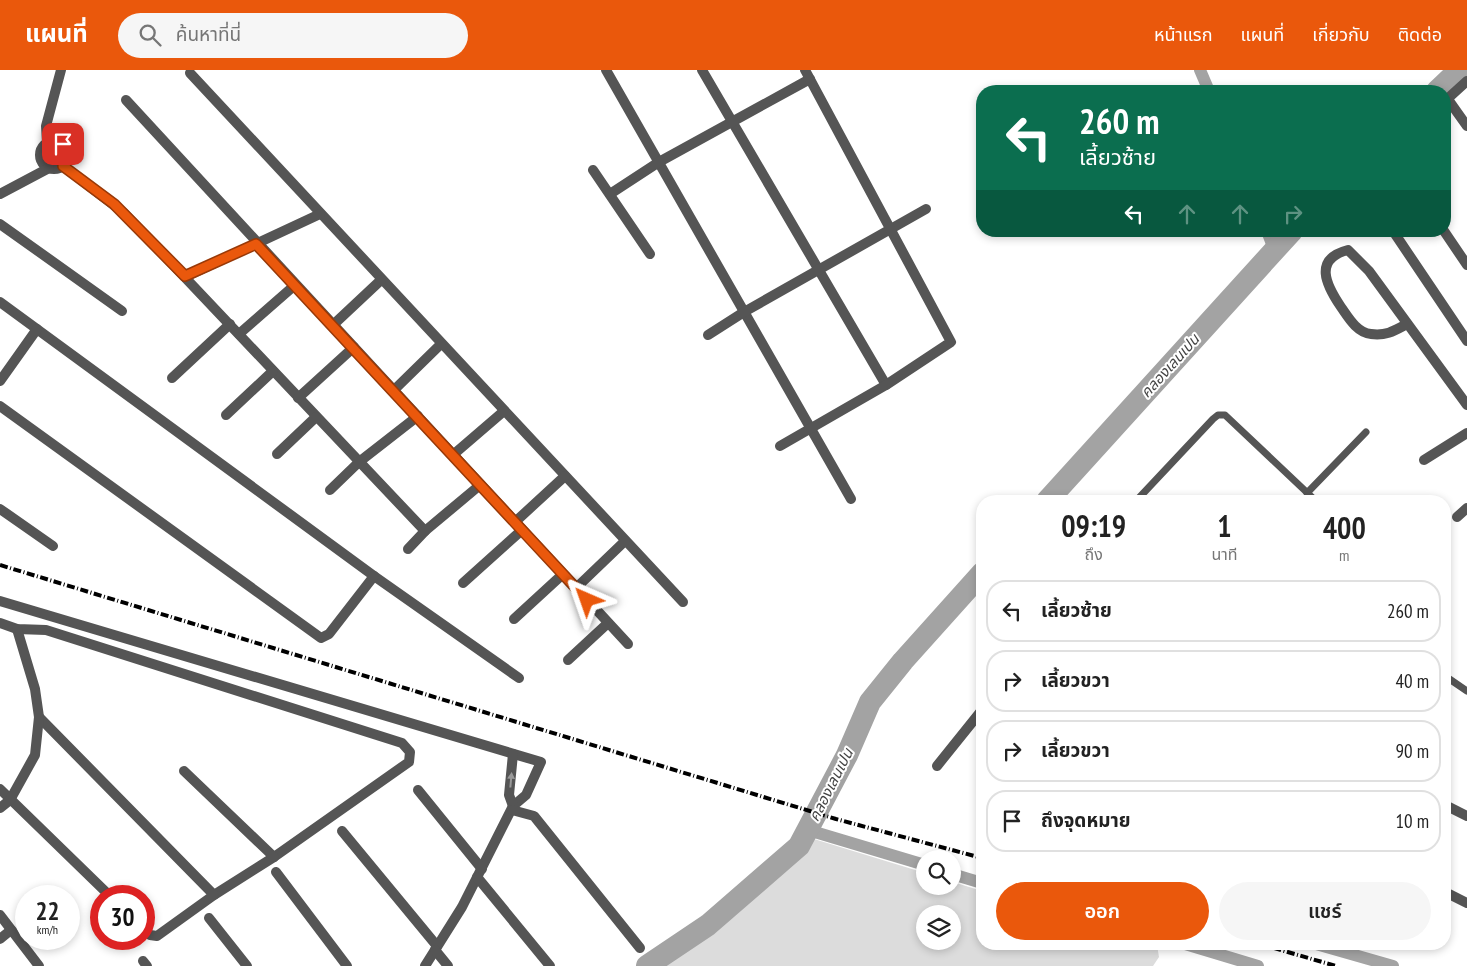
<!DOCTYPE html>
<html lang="th">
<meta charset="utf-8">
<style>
:root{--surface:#fff;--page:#f6f6f6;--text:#222;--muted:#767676;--line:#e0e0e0;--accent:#ea580c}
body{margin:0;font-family:"PT Sans Narrow","Noto Sans Thai",sans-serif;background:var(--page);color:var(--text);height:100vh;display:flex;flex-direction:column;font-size:19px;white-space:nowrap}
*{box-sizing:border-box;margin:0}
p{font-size:16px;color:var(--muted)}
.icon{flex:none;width:28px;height:28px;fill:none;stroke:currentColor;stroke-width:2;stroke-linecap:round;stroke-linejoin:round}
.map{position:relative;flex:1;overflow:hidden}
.panel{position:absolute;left:976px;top:425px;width:475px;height:455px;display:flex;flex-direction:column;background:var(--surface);border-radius:20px;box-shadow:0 2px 8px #0003}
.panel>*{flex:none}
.top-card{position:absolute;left:976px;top:15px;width:475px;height:152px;border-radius:20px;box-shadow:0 2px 8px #0003;background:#0b6e4f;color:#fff;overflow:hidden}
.fabs{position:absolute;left:916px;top:780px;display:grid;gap:10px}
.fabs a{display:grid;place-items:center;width:45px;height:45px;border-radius:50%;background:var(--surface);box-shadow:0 2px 8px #0003;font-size:25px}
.speed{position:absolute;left:15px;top:815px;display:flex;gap:10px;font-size:25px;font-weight:700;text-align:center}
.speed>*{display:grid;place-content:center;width:65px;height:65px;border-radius:50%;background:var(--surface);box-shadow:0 2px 8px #0003;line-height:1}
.speed small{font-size:12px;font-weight:400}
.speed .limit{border:8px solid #d22;background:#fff;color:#111}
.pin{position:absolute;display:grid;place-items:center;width:42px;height:42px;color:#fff;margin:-21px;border-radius:10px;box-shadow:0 2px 8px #0006}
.me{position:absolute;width:55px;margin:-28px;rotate:317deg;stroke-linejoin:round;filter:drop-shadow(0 0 4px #0008)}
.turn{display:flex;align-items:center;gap:18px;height:105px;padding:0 20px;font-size:22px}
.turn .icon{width:65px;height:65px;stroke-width:2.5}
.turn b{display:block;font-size:35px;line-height:42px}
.lanes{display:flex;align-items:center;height:48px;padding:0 20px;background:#0003;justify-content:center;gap:25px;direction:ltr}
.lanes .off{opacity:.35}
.eta{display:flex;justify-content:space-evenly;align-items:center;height:85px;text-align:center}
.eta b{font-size:30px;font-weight:600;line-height:35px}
.cta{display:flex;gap:10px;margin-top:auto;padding:10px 20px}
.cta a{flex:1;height:58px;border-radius:30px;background:var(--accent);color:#fff;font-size:20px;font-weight:600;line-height:58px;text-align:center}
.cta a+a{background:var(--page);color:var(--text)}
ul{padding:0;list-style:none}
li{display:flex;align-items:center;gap:15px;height:62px;margin:0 10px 8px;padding:0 10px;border:2px solid var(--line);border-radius:20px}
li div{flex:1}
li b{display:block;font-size:19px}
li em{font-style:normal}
header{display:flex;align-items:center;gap:30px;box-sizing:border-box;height:70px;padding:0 25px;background:var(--accent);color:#fff}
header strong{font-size:24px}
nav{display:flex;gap:28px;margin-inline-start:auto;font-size:18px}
.search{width:350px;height:45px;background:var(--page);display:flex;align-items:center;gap:12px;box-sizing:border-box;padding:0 18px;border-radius:28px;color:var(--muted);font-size:19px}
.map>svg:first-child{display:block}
.green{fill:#dcdcdc;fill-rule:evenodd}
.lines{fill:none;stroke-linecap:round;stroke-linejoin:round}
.canal{stroke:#a3a3a3;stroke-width:12}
.river{stroke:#a3a3a3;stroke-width:22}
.service{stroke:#555;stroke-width:7}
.minor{stroke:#555;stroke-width:10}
.rail{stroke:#000;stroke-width:4;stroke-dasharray:8 2.5 1 2.5;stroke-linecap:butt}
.oneway{fill:#999}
.route-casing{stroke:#983908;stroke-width:12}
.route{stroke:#ea580c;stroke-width:9}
.labels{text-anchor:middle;stroke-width:4;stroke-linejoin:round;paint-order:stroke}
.water-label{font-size:15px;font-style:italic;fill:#444;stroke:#fff}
</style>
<header>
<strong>แผนที่</strong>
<div class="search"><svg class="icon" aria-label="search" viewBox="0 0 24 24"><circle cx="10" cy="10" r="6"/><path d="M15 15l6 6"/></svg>ค้นหาที่นี่</div>
<nav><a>หน้าแรก</a><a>แผนที่</a><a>เกี่ยวกับ</a><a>ติดต่อ</a></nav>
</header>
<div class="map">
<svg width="1467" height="896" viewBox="0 0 1467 896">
<rect width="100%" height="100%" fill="#fff"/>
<!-- green -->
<path class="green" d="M814,769L925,803V816H952L953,812L982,821V874H1154L1157,875L1159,887L1153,896H664L746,833ZM925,844H952V871H925Z"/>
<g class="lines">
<!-- canal -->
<g class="canal">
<polyline points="1200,0 1209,21"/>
<polyline points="1267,161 1274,179"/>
<polyline points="808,760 925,795"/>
<polyline points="952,804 982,813"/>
<polyline points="1185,874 1258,896"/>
<polyline points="1316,874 1393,896"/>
</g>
<!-- river -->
<g class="river">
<polyline points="1437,21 1459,0"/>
<polyline points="1047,431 1292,161"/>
<polyline points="647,896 708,855 799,776 847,685 870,632 903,591 982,503"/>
</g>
<!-- service -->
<g class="service">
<polyline points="1307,423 1366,362"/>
<polyline points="1136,431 1213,349 1218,345 1225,345 1316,431"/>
<polyline points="1445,606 1467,621"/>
</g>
<!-- minor -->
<g class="minor">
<polyline points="606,0 851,429"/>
<polyline points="702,0 886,315"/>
<polyline points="190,3 683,532"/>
<polyline points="1447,28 1467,56"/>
<polyline points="126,30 628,574"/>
<polyline points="1445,31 1467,11"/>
<circle cx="54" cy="85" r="14"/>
<polyline points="47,73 46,56 61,0"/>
<polyline points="63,96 124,143 425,461"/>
<polyline points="593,100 650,184"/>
<polyline points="0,124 49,98"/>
<polyline points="610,124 659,92 810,9"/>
<polyline points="0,154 122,241"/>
<polyline points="1393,161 1467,271"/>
<polyline points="1444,161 1467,195"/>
<polyline points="185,207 320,144"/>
<polyline points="0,232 374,506 519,608"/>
<path d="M1407,254C1394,261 1386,266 1371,264C1357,263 1348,247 1341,237C1326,215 1313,189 1348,180L1369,201L1467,335"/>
<polyline points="333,255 381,210"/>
<polyline points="239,264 295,215"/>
<polyline points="708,265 744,242 926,139"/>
<polyline points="172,308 230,254"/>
<polyline points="0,311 37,259"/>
<polyline points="394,320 441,274"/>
<polyline points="298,328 354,277"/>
<polyline points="0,336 321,568 329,564 374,506"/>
<polyline points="226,345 273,301"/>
<polyline points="780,376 886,315 951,272 805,0"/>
<polyline points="277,384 316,347"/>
<polyline points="454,384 504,341"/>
<polyline points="1424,390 1467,363"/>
<polyline points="330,420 359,392 418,346"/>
<polyline points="0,439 53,476"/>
<polyline points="1457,447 1467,438"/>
<polyline points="515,452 565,406"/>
<polyline points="408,479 425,461 480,415"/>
<polyline points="463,513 522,460"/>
<polyline points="576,518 625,471"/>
<polyline points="0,531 541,692 526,725 513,736 462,837 425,896"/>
<polyline points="514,549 563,504"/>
<polyline points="0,553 17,559 46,560 402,673 410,682 409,692 274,787 214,825 157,866 150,865 144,859"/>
<polyline points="568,590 608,553"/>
<polyline points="39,647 214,825"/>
<polyline points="513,684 509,725 513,736"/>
<polyline points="937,696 982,640"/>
<polyline points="184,701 274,787"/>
<polyline points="0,719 110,826"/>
<polyline points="418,720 482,799"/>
<polyline points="1445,735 1467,746"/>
<polyline points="0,738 10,730 35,685 39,647 35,619 17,559"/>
<polyline points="512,740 534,746 640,878"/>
<polyline points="342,761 437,876"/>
<polyline points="276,802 347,896"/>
<polyline points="477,807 550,896"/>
<polyline points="1445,822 1467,833"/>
<polyline points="0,845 39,896"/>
<polyline points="209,848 247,896"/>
<polyline points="0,869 11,860"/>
<polyline points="435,880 448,896"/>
<polyline points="143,891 147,896"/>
</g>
<!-- rail -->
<g class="rail">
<polyline points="0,495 836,749 982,788"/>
<polyline points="1260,874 1336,896"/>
</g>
</g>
<!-- one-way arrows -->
<defs><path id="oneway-solid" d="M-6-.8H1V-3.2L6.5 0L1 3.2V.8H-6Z" transform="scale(1.25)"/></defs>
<use class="oneway" href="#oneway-solid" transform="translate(511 710) rotate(-85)"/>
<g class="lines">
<!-- route casing -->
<g class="route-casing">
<polyline id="route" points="63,74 68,83 66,93 63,96 114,134 185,206 256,174 587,530"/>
</g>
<!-- route -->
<use href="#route" class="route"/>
</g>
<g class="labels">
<!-- water labels -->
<g class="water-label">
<text transform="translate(1170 296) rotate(-48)" y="5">คลองเลนเปน</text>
<text transform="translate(831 715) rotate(-63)" y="5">คลองเลนเปน</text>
</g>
</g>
</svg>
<div class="fabs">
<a><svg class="icon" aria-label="search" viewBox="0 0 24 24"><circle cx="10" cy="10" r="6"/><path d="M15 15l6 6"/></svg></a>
<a><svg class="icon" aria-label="layers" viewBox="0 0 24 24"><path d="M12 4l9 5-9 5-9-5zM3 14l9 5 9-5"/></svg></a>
</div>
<div class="speed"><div>22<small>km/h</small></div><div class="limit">30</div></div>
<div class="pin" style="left:63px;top:74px;background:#d93025"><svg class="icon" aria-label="arrive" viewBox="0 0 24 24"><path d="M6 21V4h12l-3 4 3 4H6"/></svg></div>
<svg class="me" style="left:587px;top:530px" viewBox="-20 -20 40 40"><path d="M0-17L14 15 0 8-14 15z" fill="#ea580c" stroke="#fff" stroke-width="4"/></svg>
<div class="top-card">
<div class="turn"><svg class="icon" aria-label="left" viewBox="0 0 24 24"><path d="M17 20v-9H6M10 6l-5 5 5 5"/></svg><div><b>260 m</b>เลี้ยวซ้าย</div></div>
<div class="lanes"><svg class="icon" aria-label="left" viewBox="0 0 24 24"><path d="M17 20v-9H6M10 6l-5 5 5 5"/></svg><svg class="icon off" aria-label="ahead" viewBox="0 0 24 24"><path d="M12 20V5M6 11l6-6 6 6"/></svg><svg class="icon off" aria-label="ahead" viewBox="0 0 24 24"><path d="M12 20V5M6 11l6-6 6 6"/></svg><svg class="icon off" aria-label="right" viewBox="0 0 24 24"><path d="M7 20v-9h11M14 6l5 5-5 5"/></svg></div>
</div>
<section class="panel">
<div class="eta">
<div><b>09:19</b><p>ถึง</p></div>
<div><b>1</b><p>นาที</p></div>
<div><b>400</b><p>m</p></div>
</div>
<ul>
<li><svg class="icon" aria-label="left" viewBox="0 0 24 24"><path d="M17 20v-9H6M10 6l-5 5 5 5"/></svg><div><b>เลี้ยวซ้าย</b></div><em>260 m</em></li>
<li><svg class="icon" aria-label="right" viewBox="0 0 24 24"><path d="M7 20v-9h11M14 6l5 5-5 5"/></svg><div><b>เลี้ยวขวา</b></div><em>40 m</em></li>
<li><svg class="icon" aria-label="right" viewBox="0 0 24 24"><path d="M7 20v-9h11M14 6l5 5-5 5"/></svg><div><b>เลี้ยวขวา</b></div><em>90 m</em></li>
<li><svg class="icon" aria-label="arrive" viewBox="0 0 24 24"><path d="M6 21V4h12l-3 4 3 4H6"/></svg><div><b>ถึงจุดหมาย</b></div><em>10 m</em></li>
</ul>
<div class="cta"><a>ออก</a><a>แชร์</a></div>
</section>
</div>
